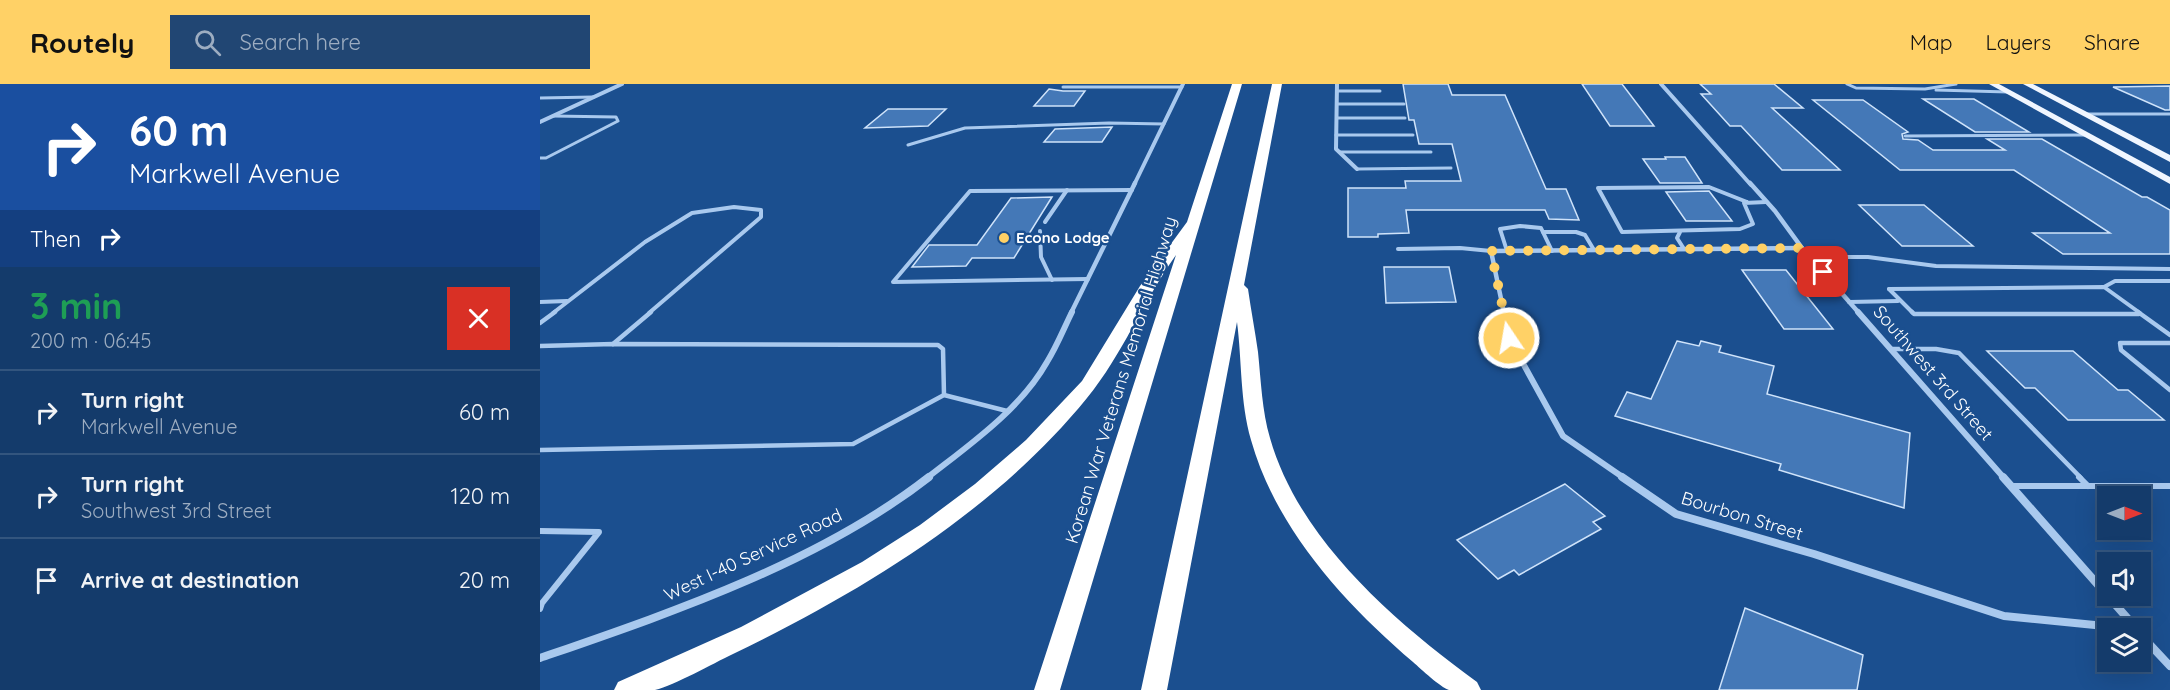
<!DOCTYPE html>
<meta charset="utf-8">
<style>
:root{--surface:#143b6b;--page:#214673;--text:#f1f3f6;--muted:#9dadc1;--line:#33557e;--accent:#ffd166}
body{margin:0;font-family:Quicksand,sans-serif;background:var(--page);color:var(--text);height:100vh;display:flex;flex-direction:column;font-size:22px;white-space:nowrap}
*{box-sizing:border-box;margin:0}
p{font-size:20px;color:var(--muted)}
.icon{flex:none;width:33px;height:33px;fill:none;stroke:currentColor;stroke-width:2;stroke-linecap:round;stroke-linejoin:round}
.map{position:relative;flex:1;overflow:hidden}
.details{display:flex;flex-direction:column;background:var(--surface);width:540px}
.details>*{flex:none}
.banner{background:#1a4fa0;color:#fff;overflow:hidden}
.needle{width:39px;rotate:90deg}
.fabs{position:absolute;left:1557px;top:402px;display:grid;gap:12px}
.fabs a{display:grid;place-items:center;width:54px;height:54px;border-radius:0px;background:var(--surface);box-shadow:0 6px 24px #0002,0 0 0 2px var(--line);font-size:30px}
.pin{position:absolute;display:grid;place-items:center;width:51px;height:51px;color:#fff;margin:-26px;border-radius:12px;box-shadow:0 3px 9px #0006}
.me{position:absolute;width:66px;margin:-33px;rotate:348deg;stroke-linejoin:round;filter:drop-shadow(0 0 4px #0008)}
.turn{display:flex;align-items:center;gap:21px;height:126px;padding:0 30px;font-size:27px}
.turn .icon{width:78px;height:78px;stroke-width:2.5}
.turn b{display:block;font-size:42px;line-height:51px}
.then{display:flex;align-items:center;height:57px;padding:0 30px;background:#0003;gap:12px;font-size:22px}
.round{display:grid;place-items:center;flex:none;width:63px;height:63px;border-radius:0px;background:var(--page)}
.summary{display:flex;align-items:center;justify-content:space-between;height:102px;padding:0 30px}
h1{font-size:36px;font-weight:800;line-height:45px;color:#1e9e55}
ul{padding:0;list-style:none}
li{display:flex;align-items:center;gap:18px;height:84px;padding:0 30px;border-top:2px solid var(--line)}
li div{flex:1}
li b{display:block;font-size:22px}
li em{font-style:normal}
header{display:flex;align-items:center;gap:36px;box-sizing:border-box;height:84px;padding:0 30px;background:var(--accent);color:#111}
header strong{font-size:28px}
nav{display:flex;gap:33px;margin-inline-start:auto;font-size:21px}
.search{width:420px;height:54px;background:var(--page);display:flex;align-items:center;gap:15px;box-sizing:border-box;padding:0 21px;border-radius:0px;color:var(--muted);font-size:22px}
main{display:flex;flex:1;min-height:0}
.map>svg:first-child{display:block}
.building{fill:#4478b7;stroke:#cfe3fa;stroke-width:1.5}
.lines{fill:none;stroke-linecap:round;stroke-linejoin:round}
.lane-far3{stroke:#a9c9ee;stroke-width:3}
.lane-far2{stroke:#a9c9ee;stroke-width:4}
.lane-far1{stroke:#a9c9ee;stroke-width:4.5}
.lane{stroke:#a9c9ee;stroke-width:6}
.street-far3{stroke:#a9c9ee;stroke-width:4}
.street-far2{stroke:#a9c9ee;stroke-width:4.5}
.street-far1{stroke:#a9c9ee;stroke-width:6}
.street{stroke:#a9c9ee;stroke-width:8}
.primary{fill:#f0f6ff;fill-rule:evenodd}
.highway{fill:#fff;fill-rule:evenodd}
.route{stroke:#ffd166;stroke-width:10;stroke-dasharray:0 18}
.poi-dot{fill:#ffd166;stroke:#1b4f8f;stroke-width:2}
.labels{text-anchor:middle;stroke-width:5;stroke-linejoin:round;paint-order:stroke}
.far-poi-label{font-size:15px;font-weight:bold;fill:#fff;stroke:#1b4f8f;text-anchor:start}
.street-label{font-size:18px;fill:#fff;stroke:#1b4f8f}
</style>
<header>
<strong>Routely</strong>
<div class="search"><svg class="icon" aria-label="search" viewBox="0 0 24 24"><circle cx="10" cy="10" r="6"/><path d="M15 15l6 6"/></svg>Search here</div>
<nav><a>Map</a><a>Layers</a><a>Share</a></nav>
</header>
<main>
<section class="details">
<div class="banner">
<div class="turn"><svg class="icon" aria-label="right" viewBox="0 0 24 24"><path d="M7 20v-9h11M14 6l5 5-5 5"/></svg><div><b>60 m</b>Markwell Avenue</div></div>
<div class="then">Then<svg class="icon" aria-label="right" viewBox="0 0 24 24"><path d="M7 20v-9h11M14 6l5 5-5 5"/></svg></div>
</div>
<div class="summary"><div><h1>3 min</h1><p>200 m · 06:45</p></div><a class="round" style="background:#d93025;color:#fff"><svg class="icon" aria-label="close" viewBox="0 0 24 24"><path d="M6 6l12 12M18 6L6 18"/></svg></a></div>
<ul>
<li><svg class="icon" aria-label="right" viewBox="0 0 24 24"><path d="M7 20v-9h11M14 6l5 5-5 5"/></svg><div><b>Turn right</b><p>Markwell Avenue</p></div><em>60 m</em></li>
<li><svg class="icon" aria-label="right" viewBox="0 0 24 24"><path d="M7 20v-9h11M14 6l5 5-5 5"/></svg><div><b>Turn right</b><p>Southwest 3rd Street</p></div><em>120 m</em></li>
<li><svg class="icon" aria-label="arrive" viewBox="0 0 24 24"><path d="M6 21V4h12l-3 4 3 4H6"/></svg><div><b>Arrive at destination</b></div><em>20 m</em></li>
</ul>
</section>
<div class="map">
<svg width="1630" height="606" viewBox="0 0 1630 606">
<rect width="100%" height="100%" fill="#1b4f8f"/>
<!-- building -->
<g class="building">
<polygon points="863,0 908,0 912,11 965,11 1006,105 1026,105 1039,136 1009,135 1005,126 866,126 869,149 838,150 838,153 808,153 808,104 866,104 865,97 921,97 912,60 879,60 874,36 869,36"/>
<polygon points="1042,0 1082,0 1114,42 1070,42"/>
<polygon points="1160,0 1234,0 1263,24 1232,24 1300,86 1242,86 1201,42 1190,42 1161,10 1171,10"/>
<polygon points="1630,2 1630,26 1625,26 1573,3"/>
<polygon points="509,5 523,7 545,7 534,22 494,22"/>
<polygon points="1383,15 1434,15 1489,48 1435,48"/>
<polygon points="1273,16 1323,16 1368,48 1362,50 1363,55 1378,56 1393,66 1465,66 1447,55 1502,55 1602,113 1607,113 1630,126 1630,170 1523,170 1493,149 1570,149 1474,86 1360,86"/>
<polygon points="348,25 406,25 388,42 325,44"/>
<polygon points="572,43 562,58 504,58 515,45"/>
<polygon points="1125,73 1145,73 1162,99 1120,99 1103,75 1126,75"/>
<polygon points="1169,107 1192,137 1146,137 1126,108"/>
<polygon points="512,113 474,174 432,174 426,182 372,183 389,161 437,161 471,114"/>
<polygon points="1319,121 1384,121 1433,162 1362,162"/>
<polygon points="844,183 909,183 916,218 846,219"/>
<polygon points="1202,186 1246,186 1293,245 1244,245"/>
<polygon points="1137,257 1159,262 1161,257 1181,262 1179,268 1234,282 1227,310 1370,349 1364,424 1239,386 1241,380 1075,332 1087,308 1111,315"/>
<polygon points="1447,267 1533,267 1578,306 1588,306 1624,336 1528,336 1495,304 1485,304"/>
<polygon points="1025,400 1065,432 1053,438 1061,445 979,491 974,486 958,495 917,456"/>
<polygon points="1205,524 1323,571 1317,606 1179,606"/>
</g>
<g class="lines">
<!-- lane-far3 -->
<g class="lane-far3">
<polyline points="1307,0 1316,4 1385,5 1416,0"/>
<polyline points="523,3 642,3"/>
<polyline points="1396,6 1468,8"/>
<polyline points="797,7 840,7"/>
<polyline points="0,14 54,13"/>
<polyline points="797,20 864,20"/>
<polyline points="1547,30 1630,30"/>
<polyline points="797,34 865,34"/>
<polyline points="796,51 873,51"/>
<polyline points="1365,52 1547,51"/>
<polyline points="368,61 425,44 569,39 624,40"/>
<polyline points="800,68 891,68"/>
<polyline points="0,74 6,74 78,37 76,33 13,32"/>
<polyline points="817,85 911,84"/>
</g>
<!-- lane-far2 -->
<g class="lane-far2">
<polyline points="1207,118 1169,103 1058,104 1082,148 1200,145 1213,140 1204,119 1226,118"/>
<polyline points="505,138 527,106"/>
<polyline points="500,147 501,173 512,196"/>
<polyline points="1003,148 1036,148 1045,151 1054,166"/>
<polyline points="1140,148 1137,154 1144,165"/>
<polyline points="858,165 920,164 951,167"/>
<polyline points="967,167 960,145 980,142 1001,144 1012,167"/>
<polyline points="1270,173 1328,173 1396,182 1630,185"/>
<polyline points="548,195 353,198 430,107 592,106"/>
<polyline points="1564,203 1575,197 1630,197"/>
<polyline points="1349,205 1564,203 1600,229"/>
<polyline points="1349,205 1373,229"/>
<polyline points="0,218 27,217"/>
<polyline points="1309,218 1358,217"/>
<polyline points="13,229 105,158 152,129 194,123 221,126 221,133 109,229"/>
</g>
<!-- lane-far1 -->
<g class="lane-far1">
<polyline points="1372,228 1374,230 1599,230"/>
<polyline points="1598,228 1630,251"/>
<polyline points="0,239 15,228"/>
<polyline points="1630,259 1580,259 1581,266 1630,306"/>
<polyline points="73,260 111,228"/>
<polyline points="0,262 73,260 398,261 403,265 404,311"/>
<polyline points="1350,265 1396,265 1419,269 1541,394"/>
<polyline points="0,366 313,360 404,311 467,327"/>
</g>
<!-- lane -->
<g class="lane">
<polyline points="1539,393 1548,402"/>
<polyline points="1471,402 1630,402"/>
<polyline points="0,447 59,448 2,519 0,525"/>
</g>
<!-- street-far3 -->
<g class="street-far3">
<polyline points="797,0 796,65 817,85"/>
<polyline points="1121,0 1211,101"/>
<polyline points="0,38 82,0"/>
<polyline points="594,101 643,0"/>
</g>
<!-- street-far2 -->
<g class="street-far2">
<polyline points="1210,99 1235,127 1262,164 1319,229"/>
<polyline points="531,229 595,99"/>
<polyline points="964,229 951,167 1262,164"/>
</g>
<!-- street-far1 -->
<g class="street-far1">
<polyline points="964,228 969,254 1023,352 1084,394"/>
<polyline points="1318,228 1464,394"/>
<path d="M387,394C429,361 480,326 507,278C517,262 524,244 532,228"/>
</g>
<!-- street -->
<g class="street">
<polyline points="1082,393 1136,430 1274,470 1464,532 1585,544"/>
<polyline points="1463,393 1596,544"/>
<polyline points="1600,550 1630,582"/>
<path d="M0,574C130,529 279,479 389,393"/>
</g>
<!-- primary -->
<g class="primary">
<polygon points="1449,0 1459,0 1630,93 1630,100"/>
<polygon points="1483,0 1493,0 1630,71 1630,78"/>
</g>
<!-- highway -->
<g class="highway">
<path d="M692,0H702L520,606H494L636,171C603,217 583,270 547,314C455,427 323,507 193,570C172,580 135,601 115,606C102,606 86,606 74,606L78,598L201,543L322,478L380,441L435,400L486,356L542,297L600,202L647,138Z"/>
<path d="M732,0H742L704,201L708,205C711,226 715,247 718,268C721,297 722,327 730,354C759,456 855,538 937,598L941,606C932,606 918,606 909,606C900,603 881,585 873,578C805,520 736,445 711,356C700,318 702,277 697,238L627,606H601Z"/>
</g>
</g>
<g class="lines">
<!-- route -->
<polyline class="route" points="969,254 951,167 1262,164 1283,188"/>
</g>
<!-- markers -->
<circle class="poi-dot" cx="464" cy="154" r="6"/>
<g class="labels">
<!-- far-poi labels -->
<g class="far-poi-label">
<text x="476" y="159">Econo Lodge</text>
</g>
<!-- street labels -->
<g class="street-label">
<text transform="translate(1393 289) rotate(49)" y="6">Southwest 3rd Street</text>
<text transform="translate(581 296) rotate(-73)" y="6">Korean War Veterans Memorial Highway</text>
<text transform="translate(1202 432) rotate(17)" y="6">Bourbon Street</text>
<text transform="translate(213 471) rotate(-25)" y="6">West I-40 Service Road</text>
</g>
</g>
</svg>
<div class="fabs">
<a><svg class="needle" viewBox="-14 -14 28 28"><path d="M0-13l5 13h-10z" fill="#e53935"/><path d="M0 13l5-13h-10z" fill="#9dadc1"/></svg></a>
<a><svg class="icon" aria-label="sound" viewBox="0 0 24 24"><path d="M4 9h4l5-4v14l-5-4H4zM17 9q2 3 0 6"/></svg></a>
<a><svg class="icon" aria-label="layers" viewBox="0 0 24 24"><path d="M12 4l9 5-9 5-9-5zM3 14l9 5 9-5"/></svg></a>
</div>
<div class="pin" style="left:1283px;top:188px;background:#d93025"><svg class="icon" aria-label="arrive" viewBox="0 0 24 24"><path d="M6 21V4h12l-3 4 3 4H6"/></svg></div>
<svg class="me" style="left:969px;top:254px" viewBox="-20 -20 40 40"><circle r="17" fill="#ffd166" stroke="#fff" stroke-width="3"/><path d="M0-11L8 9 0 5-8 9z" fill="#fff"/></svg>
</div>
</main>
